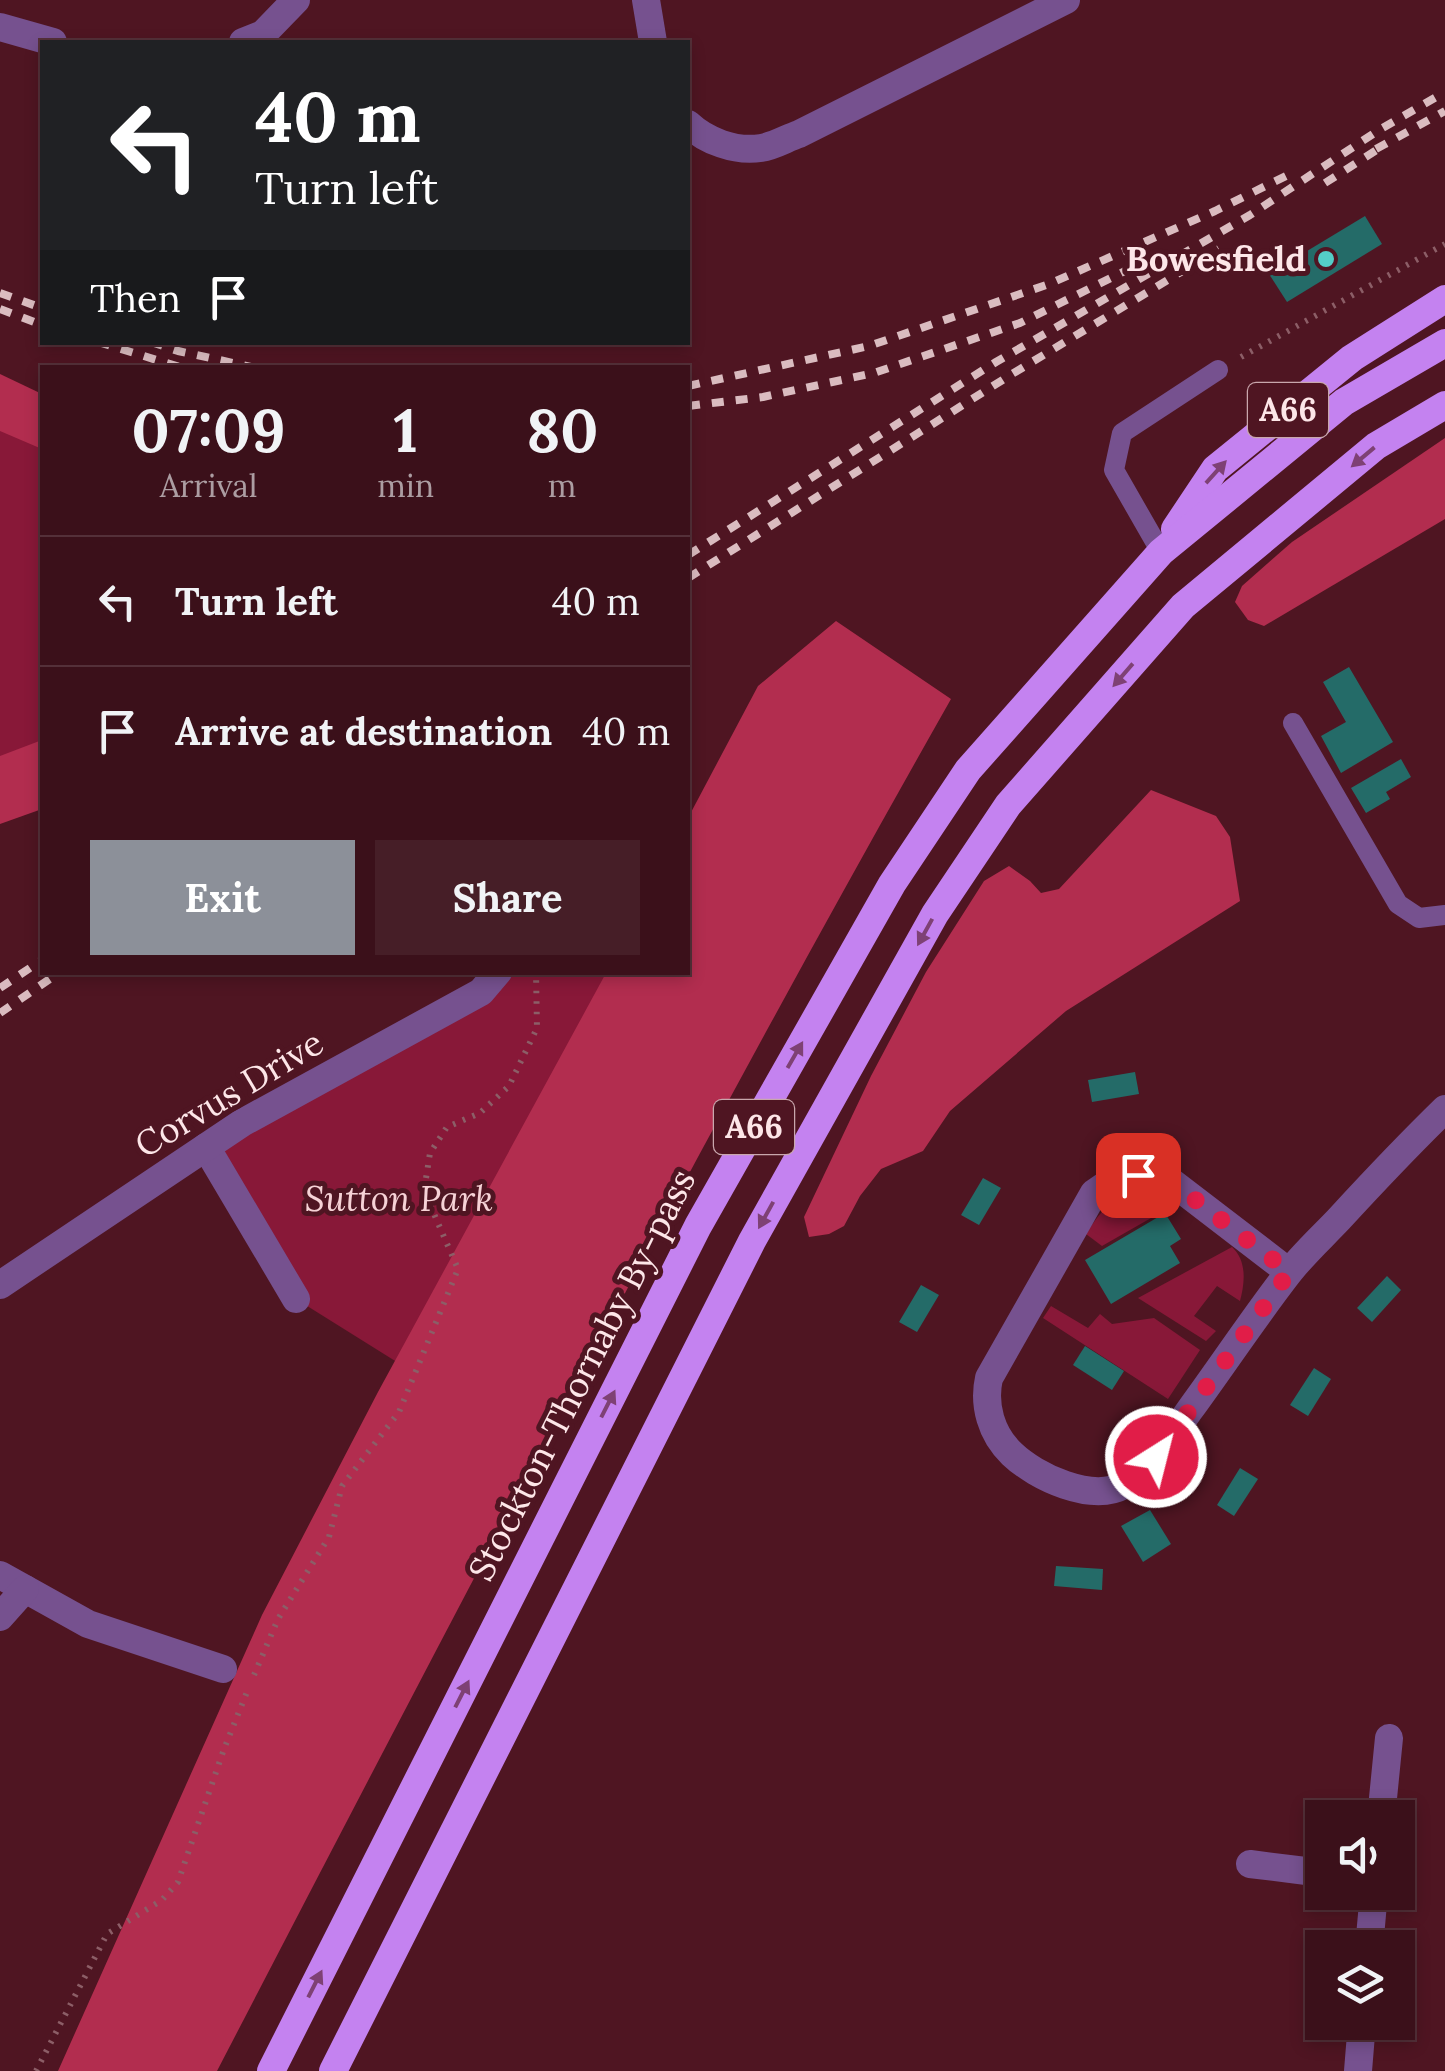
<!DOCTYPE html>
<style>
:root{--surface:#3b101a;--page:#461e27;--text:#f1f3f6;--muted:#ac9da2;--line:#543039;--accent:#8c9099}
body{margin:0;font-family:Lora,serif;background:var(--page);color:var(--text);height:100vh;display:flex;flex-direction:column;font-size:38px;white-space:nowrap}
*{box-sizing:border-box;margin:0}
p{font-size:32px;color:var(--muted)}
.icon{flex:none;width:55px;height:55px;fill:none;stroke:currentColor;stroke-width:2;stroke-linecap:round;stroke-linejoin:round}
.map{position:relative;flex:1;overflow:hidden}
.details{position:absolute;left:40px;top:365px;width:650px;height:610px;display:flex;flex-direction:column;background:var(--surface);border-radius:0px;box-shadow:0 5px 15px #0003,0 0 0 2px var(--line)}
.details>*{flex:none}
.top-card{position:absolute;left:40px;top:40px;width:650px;height:305px;border-radius:0px;box-shadow:0 5px 15px #0003,0 0 0 2px var(--line);background:#202124;color:#fff;overflow:hidden}
.buttons{position:absolute;left:1305px;top:1800px;display:grid;gap:20px}
.buttons a{display:grid;place-items:center;width:110px;height:110px;border-radius:0px;background:var(--surface);box-shadow:0 5px 15px #0003,0 0 0 2px var(--line);font-size:50px}
.pin{position:absolute;display:grid;place-items:center;width:85px;height:85px;color:#fff;margin:-42px;border-radius:20px;box-shadow:0 5px 15px #0006}
.me{position:absolute;width:110px;margin:-55px;rotate:36deg;stroke-linejoin:round;filter:drop-shadow(0 0 8px #0008)}
.turn{display:flex;align-items:center;gap:35px;height:210px;padding:0 50px;font-size:45px}
.turn .icon{width:130px;height:130px;stroke-width:2.5}
.turn b{display:block;font-size:70px;line-height:85px}
.then{display:flex;align-items:center;height:95px;padding:0 50px;background:#0003;gap:20px;font-size:38px}
.eta{display:flex;justify-content:space-evenly;align-items:center;height:170px;text-align:center}
.eta b{font-size:60px;font-weight:700;line-height:70px}
.action{display:flex;gap:20px;margin-top:auto;padding:20px 50px}
.action a{flex:1;height:115px;border-radius:0px;background:var(--accent);color:#fff;font-size:40px;font-weight:700;line-height:115px;text-align:center}
.action a+a{background:var(--page);color:var(--text)}
ul{padding:0;list-style:none}
li{display:flex;align-items:center;gap:30px;height:130px;padding:0 50px;border-top:2px solid var(--line)}
li div{flex:1}
li b{display:block;font-size:38px}
li em{font-style:normal}
.map>svg:first-child{display:block}
.green{fill:#881838}
.forest{fill:#b22d4f}
.building{fill:#246b68}
.lines{fill:none;stroke-linecap:round;stroke-linejoin:round}
.path{stroke:#8c5e67;stroke-width:6;stroke-dasharray:2.5 8;stroke-linecap:butt}
.service{stroke:#76518f;stroke-width:20}
.minor{stroke:#76518f;stroke-width:28}
.trunk{stroke:#c482f0;stroke-width:28}
.rail{stroke:#dabcc0;stroke-width:8;stroke-dasharray:12 12;stroke-linecap:butt}
.oneway{fill:#7e4174}
.route{stroke:#e11d48;stroke-width:18;stroke-dasharray:0 32.4}
.poi-dot{fill:#54cdc7;stroke:#4f1522;stroke-width:4}
.labels{text-anchor:middle;stroke-width:10;stroke-linejoin:round;paint-order:stroke}
.shield{fill:#4f1522;stroke:#c9a7ad;stroke-width:2.5}
.shield-label{font-size:32px;font-weight:bold;fill:#fde6e8}
.poi-label{font-size:35px;font-weight:bold;fill:#fde6e8;stroke:#4f1522;text-anchor:end}
.street-label{font-size:35px;fill:#fde6e8;stroke:#4f1522}
.park-label{font-size:35px;font-style:italic;fill:#f6d2d6;stroke:#4f1522}
</style>
<div class="map">
<svg width="1445" height="2071" viewBox="0 0 1445 2071">
<rect width="100%" height="100%" fill="#4f1522"/>
<!-- green -->
<g class="green">
<polygon points="0,399 42,410 42,785 0,802"/>
<polygon points="498,973 654,973 464,1404 296,1299 206,1147"/>
<path d="M1146,1189L1168,1195L1179,1202L1102,1246L1086,1234C1103,1207 1114,1196 1146,1189Z"/>
<path d="M1232,1247C1247,1261 1245,1282 1240,1301L1217,1286L1194,1316L1216,1331L1206,1341L1138,1298Z"/>
<polygon points="1051,1306 1088,1328 1100,1314 1112,1324 1154,1318 1200,1350 1168,1399 1043,1318"/>
</g>
<!-- forest -->
<g class="forest">
<polygon points="0,374 42,394 42,449 0,431"/>
<polygon points="1445,438 1445,519 1264,626 1248,620 1235,602 1242,586 1292,542"/>
<path d="M836,621L951,699C695,1151 456,1611 217,2071H58L262,1615L378,1392L606,973L688,972V818L758,686Z"/>
<polygon points="42,740 42,809 0,824 0,756"/>
<polygon points="1151,790 1216,816 1230,837 1240,901 1066,1011 950,1111 923,1151 881,1169 860,1196 844,1226 829,1234 809,1237 804,1217 871,1076 926,972 984,881 1009,866 1030,881 1041,893 1059,889"/>
</g>
<!-- building -->
<g class="building">
<polygon points="1365,216 1382,244 1287,302 1269,274"/>
<polygon points="1349,667 1393,742 1341,773 1321,736 1346,722 1323,682"/>
<polygon points="1401,759 1411,777 1386,792 1390,799 1366,813 1351,788"/>
<polygon points="1135,1072 1139,1094 1092,1102 1088,1080"/>
<polygon points="983,1178 1001,1188 979,1225 961,1215"/>
<polygon points="1165,1213 1181,1239 1170,1246 1180,1263 1111,1304 1085,1260"/>
<polygon points="1387,1276 1401,1290 1372,1322 1357,1308"/>
<polygon points="921,1285 939,1295 917,1332 899,1322"/>
<polygon points="1085,1346 1124,1371 1112,1390 1073,1365"/>
<polygon points="1314,1368 1331,1379 1308,1416 1290,1405"/>
<polygon points="1240,1468 1258,1479 1234,1516 1217,1505"/>
<polygon points="1150,1510 1171,1544 1143,1562 1121,1526"/>
<polygon points="1056,1566 1103,1569 1102,1590 1054,1586"/>
</g>
<g class="lines">
<!-- path -->
<g class="path">
<polyline points="1241,357 1445,244"/>
<polyline points="254,1675 278,1619 329,1537 342,1486 399,1412 458,1269 424,1191 430,1153 447,1127 480,1113 509,1086 537,1028 536,972"/>
<polyline points="36,2071 107,1934 162,1900 178,1882 224,1749 249,1687"/>
</g>
<!-- service -->
<g class="service">
<polyline points="1161,552 1114,470 1122,433 1218,370"/>
<polyline points="1293,723 1398,904 1419,918 1445,915"/>
</g>
<!-- minor -->
<g class="minor">
<polyline points="646,0 653,42"/>
<polyline points="0,27 53,42"/>
<polyline points="243,42 263,34 296,0"/>
<path d="M688,124C706,141 735,152 761,148C774,146 787,138 799,134L1066,0"/>
<polyline points="206,1147 296,1299"/>
<path d="M1289,1272L1173,1183C1146,1172 1117,1175 1094,1193L989,1378C983,1405 991,1434 1012,1454C1036,1477 1092,1503 1124,1485C1150,1471 1172,1435 1189,1411C1222,1366 1253,1319 1287,1275C1302,1255 1322,1237 1339,1219C1374,1181 1408,1145 1445,1109"/>
<polyline points="0,1285 242,1123 481,992 498,972"/>
<polyline points="0,1575 88,1624 223,1669"/>
<polyline points="0,1617 25,1589"/>
<polyline points="1381,1818 1389,1738"/>
<polyline points="1250,1864 1322,1873"/>
<polyline points="1369,1948 1374,1892"/>
<polyline points="1358,2071 1362,2022"/>
</g>
<!-- trunk -->
<g class="trunk">
<polyline points="1175,529 1215,469 1352,358 1445,299"/>
<polyline points="271,2071 698,1226 892,884 968,770 1161,552 1344,402 1445,343"/>
<polyline points="333,2071 752,1241 935,914 1008,805 1183,606 1376,446 1445,405"/>
</g>
<!-- rail -->
<g class="rail">
<polyline points="1376,149 1445,111"/>
<polyline points="1325,183 1386,144"/>
<polyline points="0,293 42,308"/>
<polyline points="0,309 42,325"/>
<polyline points="98,342 183,368"/>
<polyline points="151,342 178,351 256,368"/>
<polyline points="688,386 869,346 1049,284 1215,211 1294,172"/>
<polyline points="688,406 763,397 874,373 1020,323 1133,267"/>
<polyline points="688,555 996,362 1250,215 1379,130 1445,92"/>
<polyline points="688,578 1012,374 1219,249"/>
<polyline points="0,988 42,960"/>
<polyline points="0,1013 60,972"/>
</g>
</g>
<!-- one-way arrows -->
<defs><path id="oneway-solid" d="M-6-.8H1V-3.2L6.5 0L1 3.2V.8H-6Z" transform="scale(2.5)"/></defs>
<g class="oneway">
<use href="#oneway-solid" transform="translate(1363 457) rotate(140)"/>
<use href="#oneway-solid" transform="translate(1216 472) rotate(-48)"/>
<use href="#oneway-solid" transform="translate(1123 675) rotate(131)"/>
<use href="#oneway-solid" transform="translate(925 932) rotate(119)"/>
<use href="#oneway-solid" transform="translate(795 1055) rotate(-60)"/>
<use href="#oneway-solid" transform="translate(766 1215) rotate(119)"/>
<use href="#oneway-solid" transform="translate(608 1404) rotate(-63)"/>
<use href="#oneway-solid" transform="translate(462 1694) rotate(-63)"/>
<use href="#oneway-solid" transform="translate(315 1984) rotate(-63)"/>
</g>
<g class="lines">
<!-- route -->
<polyline class="route" points="1138,1175 1158,1177 1172,1182 1289,1272 1156,1457"/>
</g>
<!-- markers -->
<circle class="poi-dot" cx="1326" cy="259" r="10"/>
<g class="labels">
<!-- shield labels -->
<g class="shield">
<rect x="1248" y="383" width="80" height="54" rx="8"/>
<rect x="714" y="1100" width="80" height="54" rx="8"/>
</g>
<g class="shield-label">
<text x="1288" y="421">A66</text>
<text x="754" y="1138">A66</text>
</g>
<!-- poi labels -->
<g class="poi-label">
<text x="1306" y="271">Bowesfield</text>
</g>
<!-- street labels -->
<g class="street-label">
<text transform="translate(229 1094) rotate(-31)" y="12">Corvus Drive</text>
<text transform="translate(582 1375) rotate(-63)" y="12">Stockton-Thornaby By-pass</text>
</g>
<!-- park labels -->
<g class="park-label">
<text x="399" y="1211">Sutton Park</text>
</g>
</g>
</svg>
<div class="buttons">
<a><svg class="icon" aria-label="sound" viewBox="0 0 24 24"><path d="M4 9h4l5-4v14l-5-4H4zM17 9q2 3 0 6"/></svg></a>
<a><svg class="icon" aria-label="layers" viewBox="0 0 24 24"><path d="M12 4l9 5-9 5-9-5zM3 14l9 5 9-5"/></svg></a>
</div>
<div class="pin" style="left:1138px;top:1175px;background:#d93025"><svg class="icon" aria-label="arrive" viewBox="0 0 24 24"><path d="M6 21V4h12l-3 4 3 4H6"/></svg></div>
<svg class="me" style="left:1156px;top:1457px" viewBox="-20 -20 40 40"><circle r="17" fill="#e11d48" stroke="#fff" stroke-width="3"/><path d="M0-11L8 9 0 5-8 9z" fill="#fff"/></svg>
<div class="top-card">
<div class="turn"><svg class="icon" aria-label="left" viewBox="0 0 24 24"><path d="M17 20v-9H6M10 6l-5 5 5 5"/></svg><div><b>40 m</b>Turn left</div></div>
<div class="then">Then<svg class="icon" aria-label="arrive" viewBox="0 0 24 24"><path d="M6 21V4h12l-3 4 3 4H6"/></svg></div>
</div>
<section class="details">
<div class="eta">
<div><b>07:09</b><p>Arrival</p></div>
<div><b>1</b><p>min</p></div>
<div><b>80</b><p>m</p></div>
</div>
<ul>
<li><svg class="icon" aria-label="left" viewBox="0 0 24 24"><path d="M17 20v-9H6M10 6l-5 5 5 5"/></svg><div><b>Turn left</b></div><em>40 m</em></li>
<li><svg class="icon" aria-label="arrive" viewBox="0 0 24 24"><path d="M6 21V4h12l-3 4 3 4H6"/></svg><div><b>Arrive at destination</b></div><em>40 m</em></li>
</ul>
<div class="action"><a>Exit</a><a>Share</a></div>
</section>
</div>
